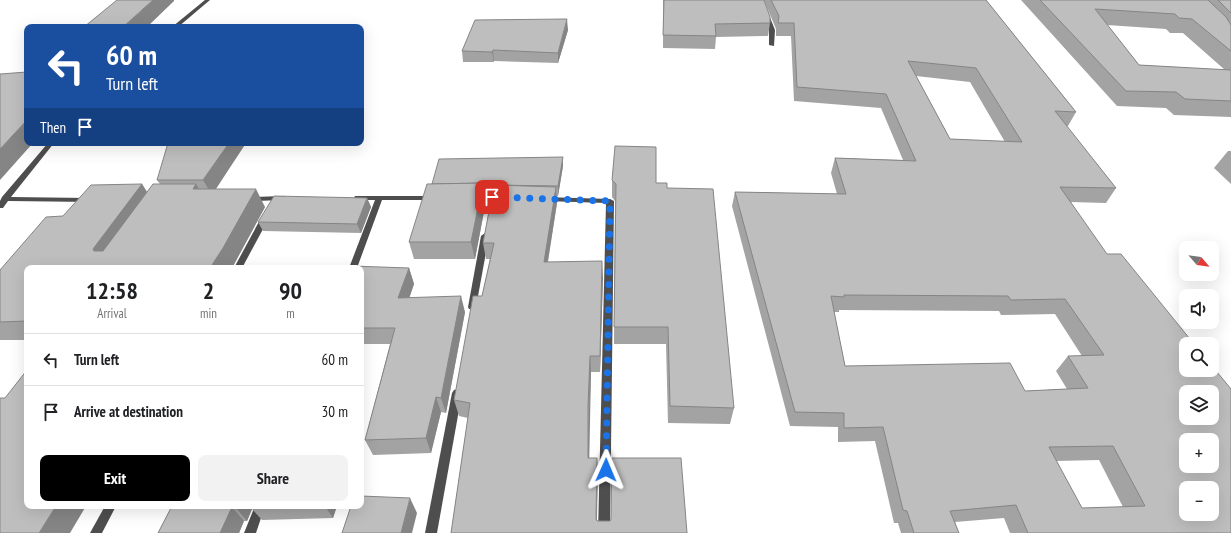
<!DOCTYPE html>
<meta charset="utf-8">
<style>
:root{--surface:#fff;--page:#f2f2f2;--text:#202124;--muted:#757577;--line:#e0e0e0;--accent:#000}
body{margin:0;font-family:"PT Sans Narrow",sans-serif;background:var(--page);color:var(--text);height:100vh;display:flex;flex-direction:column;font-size:15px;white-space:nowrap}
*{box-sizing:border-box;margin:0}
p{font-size:13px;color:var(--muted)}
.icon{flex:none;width:22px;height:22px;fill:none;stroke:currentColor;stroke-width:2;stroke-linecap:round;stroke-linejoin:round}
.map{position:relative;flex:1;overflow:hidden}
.details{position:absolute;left:24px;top:265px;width:340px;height:244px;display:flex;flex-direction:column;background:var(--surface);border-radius:8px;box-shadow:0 4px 16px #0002}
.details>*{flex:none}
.guide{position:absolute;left:24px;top:24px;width:340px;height:122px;border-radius:8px;box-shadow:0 4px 16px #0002;background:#1a4fa0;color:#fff;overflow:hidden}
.needle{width:26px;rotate:118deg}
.controls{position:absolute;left:1179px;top:241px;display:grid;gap:8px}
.controls a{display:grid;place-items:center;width:40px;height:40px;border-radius:8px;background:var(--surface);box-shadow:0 4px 16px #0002;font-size:20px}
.pin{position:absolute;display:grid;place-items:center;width:34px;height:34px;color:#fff;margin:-17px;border-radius:8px;box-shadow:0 2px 6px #0006}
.me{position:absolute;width:44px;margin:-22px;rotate:1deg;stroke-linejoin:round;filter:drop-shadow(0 0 3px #0008)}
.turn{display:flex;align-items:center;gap:14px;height:84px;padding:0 16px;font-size:18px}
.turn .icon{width:52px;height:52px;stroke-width:2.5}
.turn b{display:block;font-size:28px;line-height:34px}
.then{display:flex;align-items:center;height:38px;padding:0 16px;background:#0003;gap:8px;font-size:15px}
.eta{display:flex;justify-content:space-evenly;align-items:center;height:68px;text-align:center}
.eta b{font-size:24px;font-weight:600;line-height:28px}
.action{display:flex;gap:8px;margin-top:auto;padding:8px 16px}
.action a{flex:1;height:46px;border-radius:8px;background:var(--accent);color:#fff;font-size:16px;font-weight:600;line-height:46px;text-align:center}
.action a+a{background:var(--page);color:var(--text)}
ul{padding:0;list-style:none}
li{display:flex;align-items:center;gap:12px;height:52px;padding:0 16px;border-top:1px solid var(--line)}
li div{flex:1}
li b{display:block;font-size:15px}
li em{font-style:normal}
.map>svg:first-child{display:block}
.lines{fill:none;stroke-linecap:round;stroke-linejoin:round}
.minor{fill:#4e4e4e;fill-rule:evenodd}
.wall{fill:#a3a3a3;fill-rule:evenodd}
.shaded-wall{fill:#858585}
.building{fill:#bebebe;stroke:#858585;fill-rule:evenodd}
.route{stroke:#1a73e8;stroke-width:7;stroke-dasharray:0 12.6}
</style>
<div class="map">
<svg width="1231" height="533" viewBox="0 0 1231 533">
<rect width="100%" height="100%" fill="#fff"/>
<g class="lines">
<!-- minor -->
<g class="minor">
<polygon points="205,0 210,0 178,27 172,27"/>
<polygon points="759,0 763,0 775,30 774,46 769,45 769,30"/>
<polygon points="48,143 54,143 11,197 88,198 92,200 91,202 8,201 3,208 0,208 0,201 2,197"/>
<polygon points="282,196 285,196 286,198 285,200 250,201 246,199 250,197"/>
<polygon points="355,196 432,196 436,198 432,200 382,200 357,268 349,268 375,200 355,200 354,198"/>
<polygon points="473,196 502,196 506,198 502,200 473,200 472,198"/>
<polygon points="543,197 610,199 614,201 610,533 598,533 606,203 546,201 543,201 542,199"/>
<polygon points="262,216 268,216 269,218 242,268 234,268"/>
<polygon points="485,233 489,236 476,307 475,309 469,309 468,307 481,236"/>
<polygon points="457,389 460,390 462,393 437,533 425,533 452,393 454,390"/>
<polygon points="105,506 116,506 102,533 90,533"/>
<polygon points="255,506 265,506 256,533 244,533"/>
</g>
</g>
<!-- wall -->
<g class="wall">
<path d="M663,0H986L1076,112L1068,126H1066L1116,188L1106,203L1071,202L1231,533H1010L1004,518L955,522L959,533H901L898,523H894L875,441L838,442V427L790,426L732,206L735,192L837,194L831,173L835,158L903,160L881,108L794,101L791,36H776V29L764,0L770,23L768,36L716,37L715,49L663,48ZM916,76L970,82L1005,142L950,139ZM839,310L999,311L1001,315L1055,314L1082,356H1068L1056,371L1067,389L1025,391L845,366L834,312H839ZM1099,460L1123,507L1082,508L1056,461Z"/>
<path d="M1021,0H1231V117L1174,115L1166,108L1117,106ZM1107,25L1166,29L1170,33H1183L1225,70L1139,65Z"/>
<polygon points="568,30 558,63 494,61 494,62 463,62 462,51"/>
<polygon points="246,143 215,189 265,207 232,268 27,268 27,340 0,340 0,270 63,216 142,184 147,192 160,184 157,180"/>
<polygon points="1228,151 1231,151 1231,184 1214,168"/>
<polygon points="563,166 558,196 557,196 557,203 548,262 603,277 600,372 591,372 589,421 589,458 598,472 597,520 597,521 687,533 451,533 468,418 459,416 454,400 482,296 490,259 486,259 483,243 492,195 485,195 486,201 475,259 414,259 409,242 432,184"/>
<polygon points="612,180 656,183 667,188 734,408 730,424 668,423 666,344 614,344 615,201 612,197"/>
<polygon points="367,198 371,207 361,233 263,231 258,222"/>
<polygon points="361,268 409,268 414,284 409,297 465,312 446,413 441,412 431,453 373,455 365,440 390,344 361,344"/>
<polygon points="172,506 337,506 333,518 262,520 252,509 247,521 244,521 239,533 158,533"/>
</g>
<!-- shaded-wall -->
<g class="shaded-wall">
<polygon points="153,0 174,0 174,1 147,27 123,27"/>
<polygon points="567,19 568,30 558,63 558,53"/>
<polygon points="493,50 494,61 494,62 492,52"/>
<polygon points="27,120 27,143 33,143 0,180 0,149"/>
<polygon points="229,143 246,143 212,195 203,180"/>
<polygon points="563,157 563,166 558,196 558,186"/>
<polygon points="483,183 486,201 475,259 471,242"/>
<polygon points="142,184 153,202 107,267 93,249"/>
<polygon points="196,184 207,202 193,189"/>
<polygon points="556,187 557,203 545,278 544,262"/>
<polygon points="256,189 265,207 232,268 210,268"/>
<polygon points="367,198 371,207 361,233 357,224"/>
<polygon points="602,261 603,277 600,372 600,356"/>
<polygon points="409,268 414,284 404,314 398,298"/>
<polygon points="461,296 465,312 446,413 441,398"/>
<polygon points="590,356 591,372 589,472 588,458"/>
<polygon points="436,397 441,412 431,453 426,438"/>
<polygon points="597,458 598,472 596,533 596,519"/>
<polygon points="410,498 417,513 412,533 401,533"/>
<polygon points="56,506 86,506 70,533 39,533"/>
<polygon points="235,506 254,506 250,506 252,509 247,521 235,507"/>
<polygon points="325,506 337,506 333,518"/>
<polygon points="232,507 244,521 239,533 220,533"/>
</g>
<!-- building -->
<g class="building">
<polygon points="117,0 153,0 123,27 84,27"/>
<polygon points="664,0 764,0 770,17 770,23 715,24 716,36 663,35"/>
<path d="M771,0H986L1076,112L1055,111L1116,188L1060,187L1107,254H1121L1194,344H1186V370H1212V366L1231,389V533H1028L1016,505L950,511L959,533H914L907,511L903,510L883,427L844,428V413L795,412L735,192L846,194L835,158L916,161L886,94L797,87L794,23H778L779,16ZM908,61L976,68L1022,142L950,139ZM844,295L1008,296L1011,300L1065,299L1104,355L1068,356L1088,388L1025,391L1010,363L845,366L831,296L844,297ZM1186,392H1212V418H1186ZM1186,440H1212V466H1186ZM1113,446L1145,506L1082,508L1049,447ZM1186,488H1212V514H1186Z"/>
<polygon points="1040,0 1208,0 1226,17 1231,25 1231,51 1192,19 1179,18 1175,14 1095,9 1139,65 1231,70 1231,101 1185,99 1176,92 1126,91"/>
<polygon points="1218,0 1231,0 1231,13"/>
<polygon points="567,19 558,53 493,50 492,52 462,51 475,20"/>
<polygon points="27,72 27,120 0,149 0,74"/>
<polygon points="168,143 229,143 203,180 157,180"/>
<polygon points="615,146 656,147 656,183 667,183 667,188 713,189 734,408 670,406 668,327 614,327 616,184 612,180"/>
<polygon points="563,157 558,186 494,185 484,185 483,183 432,184 439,159"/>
<polygon points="483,183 471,242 409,242 427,184"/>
<polygon points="142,184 93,249 94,251 103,251 153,184 196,184 193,189 256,189 223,248 210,268 27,268 27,321 0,322 0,270 46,217 63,216 91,185"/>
<polygon points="494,185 556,187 544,262 602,261 600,356 590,356 588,406 588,458 597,458 596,519 597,521 610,521 611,519 612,458 681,458 687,533 451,533 470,403 454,400 473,296 482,296 494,243 483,243"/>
<polygon points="274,196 367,198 357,224 258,222"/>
<polygon points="351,266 409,268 398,298 461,296 441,398 436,397 426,438 365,440 395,328 361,328 361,268 351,268"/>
<polygon points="27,370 27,506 56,506 39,533 0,533 0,398 5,398"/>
<polygon points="361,496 410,498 401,533 342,533 351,506 361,506"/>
<polygon points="172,506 235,506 235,507 232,507 220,533 158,533"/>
</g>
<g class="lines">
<!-- route -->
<polyline class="route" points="492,197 610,201 606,470"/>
</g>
</svg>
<div class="controls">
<a><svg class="needle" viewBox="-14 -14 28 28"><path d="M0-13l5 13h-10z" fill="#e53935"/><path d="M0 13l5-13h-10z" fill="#757577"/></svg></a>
<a><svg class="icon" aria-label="sound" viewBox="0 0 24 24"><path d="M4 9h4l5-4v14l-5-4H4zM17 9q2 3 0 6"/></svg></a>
<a><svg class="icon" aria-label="search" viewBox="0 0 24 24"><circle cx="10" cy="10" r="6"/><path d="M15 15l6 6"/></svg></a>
<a><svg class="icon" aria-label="layers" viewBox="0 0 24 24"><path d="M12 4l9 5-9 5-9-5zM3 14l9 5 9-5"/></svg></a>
<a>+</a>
<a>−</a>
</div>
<div class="pin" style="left:492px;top:197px;background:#d93025"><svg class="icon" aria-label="arrive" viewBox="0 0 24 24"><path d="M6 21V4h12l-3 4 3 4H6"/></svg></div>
<svg class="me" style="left:606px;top:470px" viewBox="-20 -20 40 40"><path d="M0-17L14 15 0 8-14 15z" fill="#1a73e8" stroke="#fff" stroke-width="4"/></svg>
<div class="guide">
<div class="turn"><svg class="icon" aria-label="left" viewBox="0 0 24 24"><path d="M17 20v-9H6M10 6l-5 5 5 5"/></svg><div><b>60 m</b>Turn left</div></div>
<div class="then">Then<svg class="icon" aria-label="arrive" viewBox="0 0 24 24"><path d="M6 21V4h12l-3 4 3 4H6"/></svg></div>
</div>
<section class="details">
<div class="eta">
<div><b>12:58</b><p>Arrival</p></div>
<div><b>2</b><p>min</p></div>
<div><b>90</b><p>m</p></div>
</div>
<ul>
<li><svg class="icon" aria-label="left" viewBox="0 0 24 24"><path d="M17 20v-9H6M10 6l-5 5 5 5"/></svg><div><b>Turn left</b></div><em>60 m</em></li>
<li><svg class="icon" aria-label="arrive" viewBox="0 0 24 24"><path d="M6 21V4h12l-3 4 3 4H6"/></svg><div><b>Arrive at destination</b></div><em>30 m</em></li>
</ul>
<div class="action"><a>Exit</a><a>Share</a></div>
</section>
</div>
